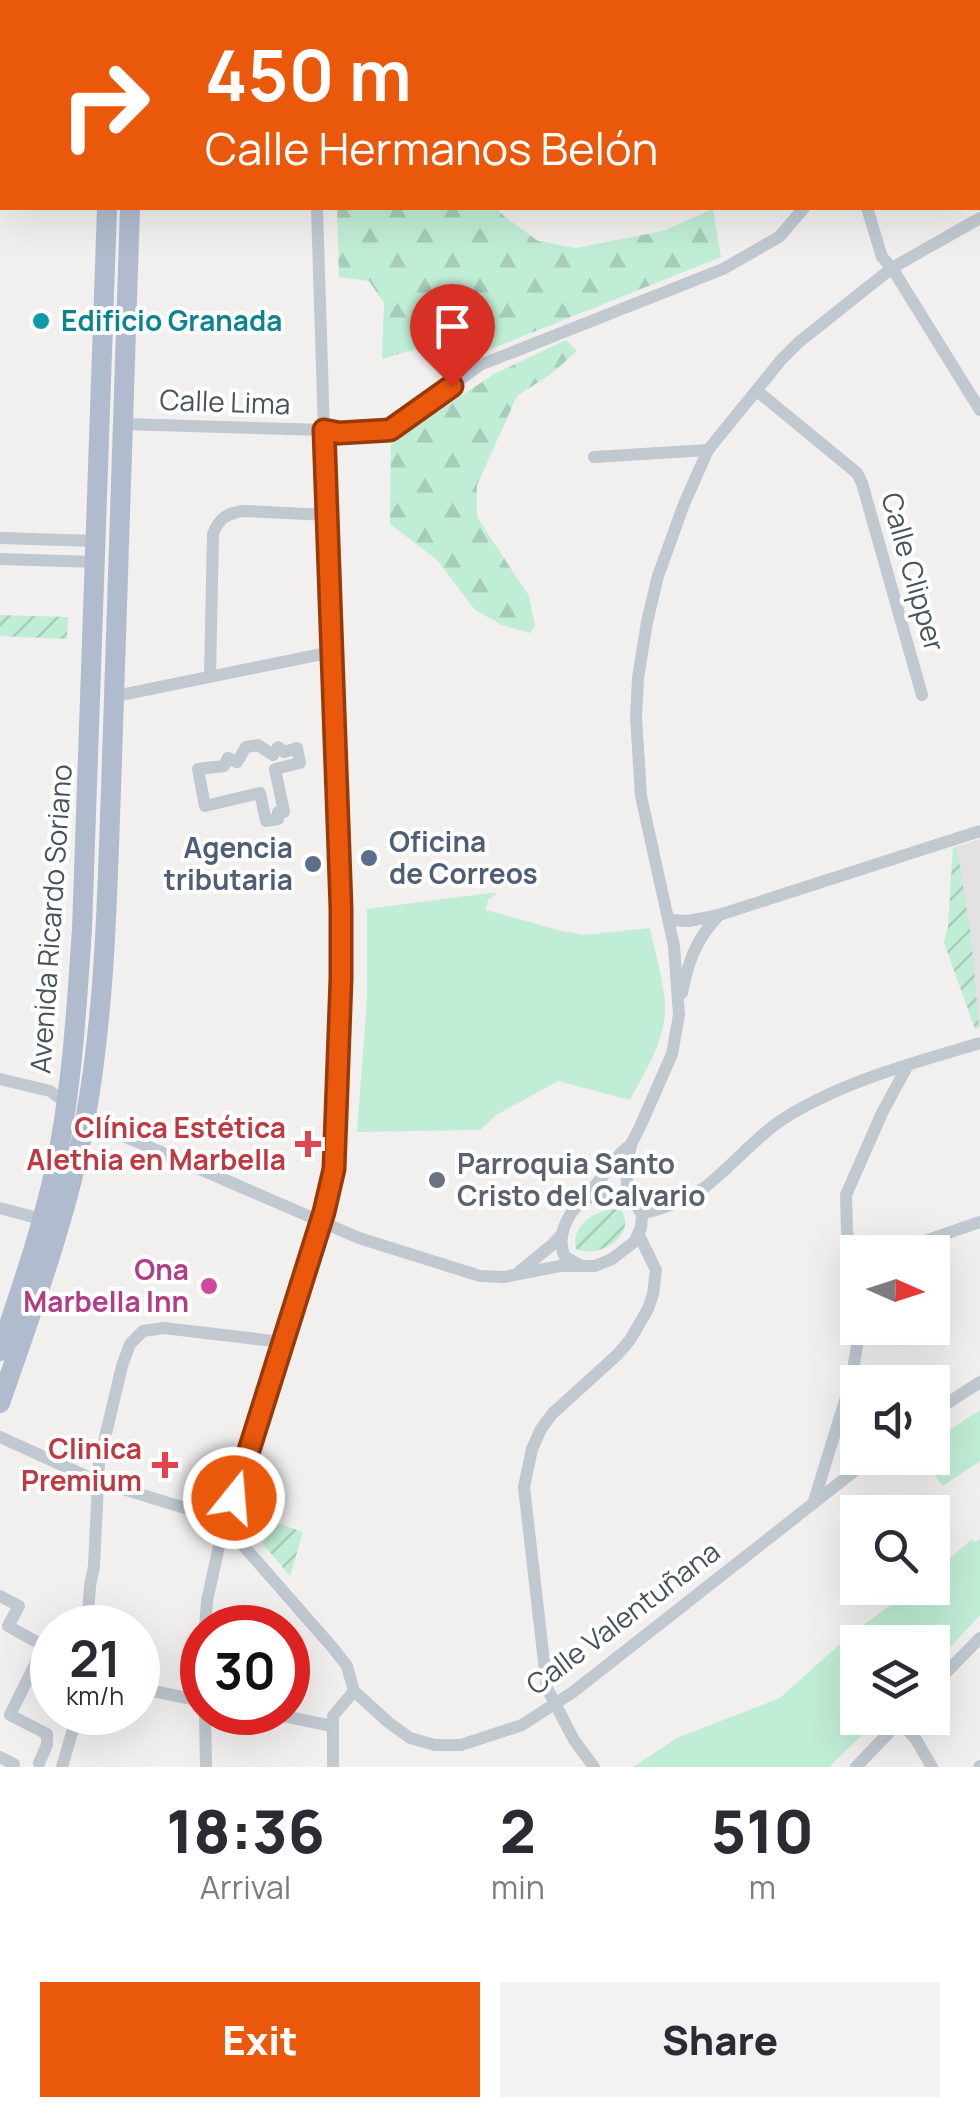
<!DOCTYPE html>
<meta charset="utf-8">
<style>
:root{--surface:#fff;--page:#f2f2f3;--text:#2b2b33;--muted:#7c7c81;--accent:#ea580c}
body{margin:0;font-family:Manrope,sans-serif;background:var(--page);color:var(--text);height:100vh;display:flex;flex-direction:column;font-size:38px;white-space:nowrap}
*{box-sizing:border-box;margin:0}
p{font-size:32px;color:var(--muted)}
.icon{flex:none;width:55px;height:55px;fill:none;stroke:currentColor;stroke-width:2;stroke-linecap:round;stroke-linejoin:round}
.map{position:relative;height:1767px;overflow:hidden}
.drawer{display:flex;flex-direction:column;background:var(--surface);flex:1}
.drawer>*{flex:none}
.banner{position:absolute;left:0px;top:0px;width:980px;height:210px;box-shadow:0 10px 40px #0002;background:#ea580c;color:#fff;overflow:hidden}
.needle{width:65px;rotate:93deg}
.fabs{position:absolute;left:840px;top:1235px;display:grid;gap:20px}
.fabs a{display:grid;place-items:center;width:110px;height:110px;border-radius:0px;background:var(--surface);box-shadow:0 10px 40px #0002;font-size:50px}
.speed{position:absolute;left:30px;top:1605px;display:flex;gap:20px;font-size:50px;font-weight:700;text-align:center}
.speed>*{display:grid;place-content:center;width:130px;height:130px;border-radius:50%;background:var(--surface);box-shadow:0 10px 40px #0002;line-height:1}
.speed small{font-size:25px;font-weight:400}
.speed .limit{border:15px solid #d22;background:#fff;color:#111}
.pin{position:absolute;display:grid;place-items:center;width:85px;height:85px;color:#fff;margin:-102px -42px;border-radius:50% 50% 50% 0;rotate:-45deg;box-shadow:0 0 10px #0007}
.pin .icon{rotate:45deg}
.me{position:absolute;width:110px;margin:-55px;rotate:17deg;stroke-linejoin:round;filter:drop-shadow(0 0 8px #0008)}
.turn{display:flex;align-items:center;gap:35px;height:210px;padding:0 40px;font-size:45px}
.turn .icon{width:130px;height:130px;stroke-width:2.5}
.turn b{display:block;font-size:70px;line-height:85px}
.eta{display:flex;justify-content:space-evenly;align-items:center;height:170px;text-align:center}
.eta b{font-size:60px;font-weight:800;line-height:70px}
.primary-button{display:flex;gap:20px;margin-top:auto;padding:20px 40px}
.primary-button a{flex:1;height:115px;border-radius:0px;background:var(--accent);color:#fff;font-size:40px;font-weight:800;line-height:115px;text-align:center}
.primary-button a+a{background:var(--page);color:var(--text)}
.map>svg:first-child{display:block}
.education{fill:#e3e1e1}
.forest{fill:url(#forest-firs)}
.park{fill:#c0edd5}
.garden{fill:url(#garden-furrows)}
.lines{fill:none;stroke-linecap:round;stroke-linejoin:round}
.street{stroke:#c0c8d0;stroke-width:12}
.primary{stroke:#b0bccd;stroke-width:20}
.route-casing{stroke:#983908;stroke-width:25}
.route{stroke:#ea580c;stroke-width:18}
.culture-dot{fill:#0f9aa8;stroke:#fff;stroke-width:4}
.service-dot{fill:#5c6f8a;stroke:#fff;stroke-width:4}
.health-dot{fill:#e0444e;stroke:#fff;stroke-width:4}
.worship-dot{fill:#6b7280;stroke:#fff;stroke-width:4}
.hotel-dot{fill:#d1479c;stroke:#fff;stroke-width:4}
.labels{text-anchor:middle;stroke-width:8;stroke-linejoin:round;paint-order:stroke}
.culture-label{font-size:28px;font-weight:bold;fill:#0d838f;stroke:#fff;text-anchor:start}
.street-label{font-size:28px;fill:#48515c;stroke:#fff}
.service-label{font-size:28px;font-weight:bold;fill:#4e5e75;stroke:#fff;text-anchor:start}
.health-label{font-size:28px;font-weight:bold;fill:#be3a42;stroke:#fff;text-anchor:end}
.worship-label{font-size:28px;font-weight:bold;fill:#5b616d;stroke:#fff;text-anchor:start}
.hotel-label{font-size:28px;font-weight:bold;fill:#b23c85;stroke:#fff;text-anchor:end}
</style>
<div class="map">
<svg width="980" height="1767" viewBox="0 0 980 1767">
<defs>
<pattern id="forest-firs" width="22" height="20" patternUnits="userSpaceOnUse" patternTransform="scale(2.5)"><rect width="22" height="20" fill="#c0edd5"/><path d="M5 1l3.5 6h-7zM16 11l3.5 6h-7z" fill="#a6cdb9"/></pattern>
<pattern id="garden-furrows" width="10" height="10" patternUnits="userSpaceOnUse" patternTransform="scale(2.5)"><rect width="10" height="10" fill="#c0edd5"/><path d="M-1 1l2-2M0 10L10 0M9 11l2-2" fill="none" stroke="#a6cdb9"/></pattern>
</defs>
<rect width="100%" height="100%" fill="#f2efef"/>
<!-- education -->
<polygon class="education" points="980,839 980,1027 975,1029 944,942 948,928 953,848"/>
<!-- forest -->
<g class="forest">
<polygon points="337,208 496,208 505,217 538,241 576,248 663,231 713,209 721,257 471,357 452,334 419,348 382,359 384,303 369,281 339,277"/>
<polygon points="566,340 577,351 551,374 517,396 477,485 477,517 529,596 535,626 530,633 502,625 475,610 437,560 390,524 391,443 494,374"/>
</g>
<!-- park -->
<g class="park">
<path d="M490,893H498L488,900L486,910L558,930L583,935L650,928C655,952 664,981 665,1005C666,1040 646,1070 630,1100L558,1081L496,1115L480,1130L357,1132L367,1000V909Z"/>
<polygon points="980,1410 980,1461 943,1486 921,1458 932,1458 933,1441"/>
<polygon points="972,1539 975,1542 980,1539 980,1615 933,1666 932,1642 858,1642 858,1718 880,1718 829,1767 633,1767 677,1738 780,1698 851,1634 914,1588 932,1588 933,1573"/>
</g>
<!-- garden -->
<g class="garden">
<polygon points="0,615 68,617 67,639 0,636"/>
<polygon points="957,847 971,937 979,1027 975,1029 944,942 948,928 953,848"/>
<path d="M610,1209L621,1210C638,1234 599,1260 576,1249C571,1227 590,1214 610,1209Z"/>
<polygon points="271,1521 303,1532 290,1576 263,1544"/>
</g>
<g class="lines">
<!-- street -->
<g class="street">
<polyline points="331,2 331,0"/>
<polyline points="670,2 671,0"/>
<polyline points="905,2 905,0"/>
<polyline points="0,175 2,175"/>
<polyline points="867,208 882,257 892,268 980,410"/>
<polyline points="757,391 857,473 862,483 922,695"/>
<polyline points="123,424 324,430 339,433 382,432 395,428 480,365 723,269 779,237 804,208"/>
<polyline points="594,457 708,450"/>
<polyline points="0,538 96,541"/>
<polyline points="0,559 96,562"/>
<path d="M210,676L213,534C219,518 227,513 244,511L327,515"/>
<polyline points="116,696 332,652"/>
<polygon points="258,745 273,755 278,747 284,752 297,748 300,763 275,769 284,812 278,812 278,819 266,821 260,793 205,806 198,769 224,766 228,758 237,762 246,747"/>
<polyline points="668,920 689,921 719,915 980,831"/>
<path d="M682,993C688,961 697,938 719,915"/>
<polyline points="0,1079 50,1091 68,1104"/>
<path d="M82,1118L359,1238L480,1276L504,1277L560,1266H595L612,1259L634,1242L641,1228L642,1214L631,1198C619,1194 604,1192 591,1197C569,1206 555,1236 565,1257L580,1265"/>
<path d="M631,1198C623,1180 628,1163 631,1144"/>
<polyline points="582,1202 621,1153 631,1144 639,1129 672,1054 679,1015 674,946 641,796 636,717 638,678 647,622 658,576 684,504 708,450 781,360 799,342 892,268 980,218"/>
<polyline points="0,1208 41,1219"/>
<path d="M642,1214C664,1208 686,1201 705,1187C731,1167 753,1140 780,1121C839,1082 913,1063 980,1043"/>
<polyline points="893,1252 980,1222"/>
<polyline points="520,1271 552,1245 561,1235"/>
<polyline points="932,1413 980,1382"/>
<polyline points="0,1437 97,1481 211,1516"/>
<polyline points="814,1501 851,1381 857,1346 854,1266 847,1231 846,1195 882,1113 908,1065"/>
<polyline points="231,1509 324,1212 334,1169 337,1121 341,908 335,783 317,208"/>
<polyline points="233,1534 333,1648 347,1666 354,1691 388,1722 410,1738 435,1745 461,1745 522,1725 573,1692 871,1458"/>
<polyline points="221,1537 213,1532 210,1519 218,1509 231,1509"/>
<polyline points="0,1596 19,1606 8,1626 44,1646 10,1715 47,1734 47,1745 39,1763"/>
<polyline points="87,1628 90,1586 94,1566 99,1463 122,1366 130,1344 143,1331 164,1328 282,1342"/>
<polyline points="205,1628 207,1601 221,1537"/>
<polyline points="932,1687 980,1638"/>
<polyline points="138,1688 202,1701"/>
<polyline points="205,1712 206,1767"/>
<polyline points="264,1712 332,1726"/>
<polyline points="899,1722 915,1738 932,1767"/>
<polyline points="0,1757 14,1764 12,1767"/>
<polyline points="62,1767 78,1712"/>
<polyline points="333,1767 333,1716 354,1691"/>
<polyline points="594,1767 574,1740 547,1688 524,1487 532,1449 541,1429 552,1414 617,1355 630,1340 648,1309 653,1294 656,1270 639,1235"/>
<polyline points="856,1767 903,1718"/>
<polyline points="979,1767 980,1766"/>
</g>
<!-- primary -->
<g class="primary">
<polyline points="134,0 135,2"/>
<polyline points="114,2 114,0"/>
<path d="M0,1351C23,1284 47,1214 60,1144C73,1073 77,1001 82,929L107,208"/>
<path d="M0,1403C32,1311 67,1217 85,1121C105,1012 107,900 111,789C119,596 123,402 130,208"/>
</g>
</g>
<g class="lines">
<!-- route casing -->
<g class="route-casing">
<polyline id="route" points="234,1498 324,1212 334,1169 341,979 341,908 324,430 339,433 390,430 452,386"/>
</g>
<!-- route -->
<use href="#route" class="route"/>
</g>
<!-- markers -->
<circle class="culture-dot" cx="41" cy="321" r="10"/>
<g class="service-dot">
<circle cx="369" cy="858" r="10"/>
<circle cx="313" cy="864" r="10"/>
</g>
<g class="health-dot">
<path d="M303 1129h10v10h10v10h-10v10h-10v-10h-10v-10h10z"/>
<path d="M160 1450h10v10h10v10h-10v10h-10v-10h-10v-10h10z"/>
</g>
<circle class="worship-dot" cx="437" cy="1180" r="10"/>
<circle class="hotel-dot" cx="209" cy="1286" r="10"/>
<g class="labels">
<!-- culture labels -->
<g class="culture-label">
<text x="61" y="331">Edificio Granada</text>
</g>
<!-- street labels -->
<g class="street-label">
<text transform="translate(225 402) rotate(2)" y="10">Calle Lima</text>
<text transform="translate(913 572) rotate(74)" y="10">Calle Clipper</text>
<text transform="translate(51 919) rotate(-86)" y="10">Avenida Ricardo Soriano</text>
<text transform="translate(623 1618) rotate(-37)" y="10">Calle Valentuñana</text>
</g>
<!-- service labels -->
<g class="service-label">
<text x="389" y="852">Oficina<tspan x="389" dy="32">de Correos</tspan></text>
<text x="293" y="858" text-anchor="end">Agencia<tspan x="293" dy="32">tributaria</tspan></text>
</g>
<!-- health labels -->
<g class="health-label">
<text x="286" y="1138">Clínica Estética<tspan x="286" dy="32">Alethia en Marbella</tspan></text>
<text x="142" y="1459">Clinica<tspan x="142" dy="32">Premium</tspan></text>
</g>
<!-- worship labels -->
<g class="worship-label">
<text x="457" y="1174">Parroquia Santo<tspan x="457" dy="32">Cristo del Calvario</tspan></text>
</g>
<!-- hotel labels -->
<g class="hotel-label">
<text x="189" y="1280">Ona<tspan x="189" dy="32">Marbella Inn</tspan></text>
</g>
</g>
</svg>
<div class="fabs">
<a><svg class="needle" viewBox="-14 -14 28 28"><path d="M0-13l5 13h-10z" fill="#e53935"/><path d="M0 13l5-13h-10z" fill="#7c7c81"/></svg></a>
<a><svg class="icon" aria-label="sound" viewBox="0 0 24 24"><path d="M4 9h4l5-4v14l-5-4H4zM17 9q2 3 0 6"/></svg></a>
<a><svg class="icon" aria-label="search" viewBox="0 0 24 24"><circle cx="10" cy="10" r="6"/><path d="M15 15l6 6"/></svg></a>
<a><svg class="icon" aria-label="layers" viewBox="0 0 24 24"><path d="M12 4l9 5-9 5-9-5zM3 14l9 5 9-5"/></svg></a>
</div>
<div class="speed"><div>21<small>km/h</small></div><div class="limit">30</div></div>
<div class="pin" style="left:452px;top:386px;background:#d93025"><svg class="icon" aria-label="arrive" viewBox="0 0 24 24"><path d="M6 21V4h12l-3 4 3 4H6"/></svg></div>
<svg class="me" style="left:234px;top:1498px" viewBox="-20 -20 40 40"><circle r="17" fill="#ea580c" stroke="#fff" stroke-width="3"/><path d="M0-11L8 9 0 5-8 9z" fill="#fff"/></svg>
<div class="banner">
<div class="turn"><svg class="icon" aria-label="right" viewBox="0 0 24 24"><path d="M7 20v-9h11M14 6l5 5-5 5"/></svg><div><b>450 m</b>Calle Hermanos Belón</div></div>
</div>
</div>
<section class="drawer">
<div class="eta">
<div><b>18:36</b><p>Arrival</p></div>
<div><b>2</b><p>min</p></div>
<div><b>510</b><p>m</p></div>
</div>
<div class="primary-button"><a>Exit</a><a>Share</a></div>
</section>
